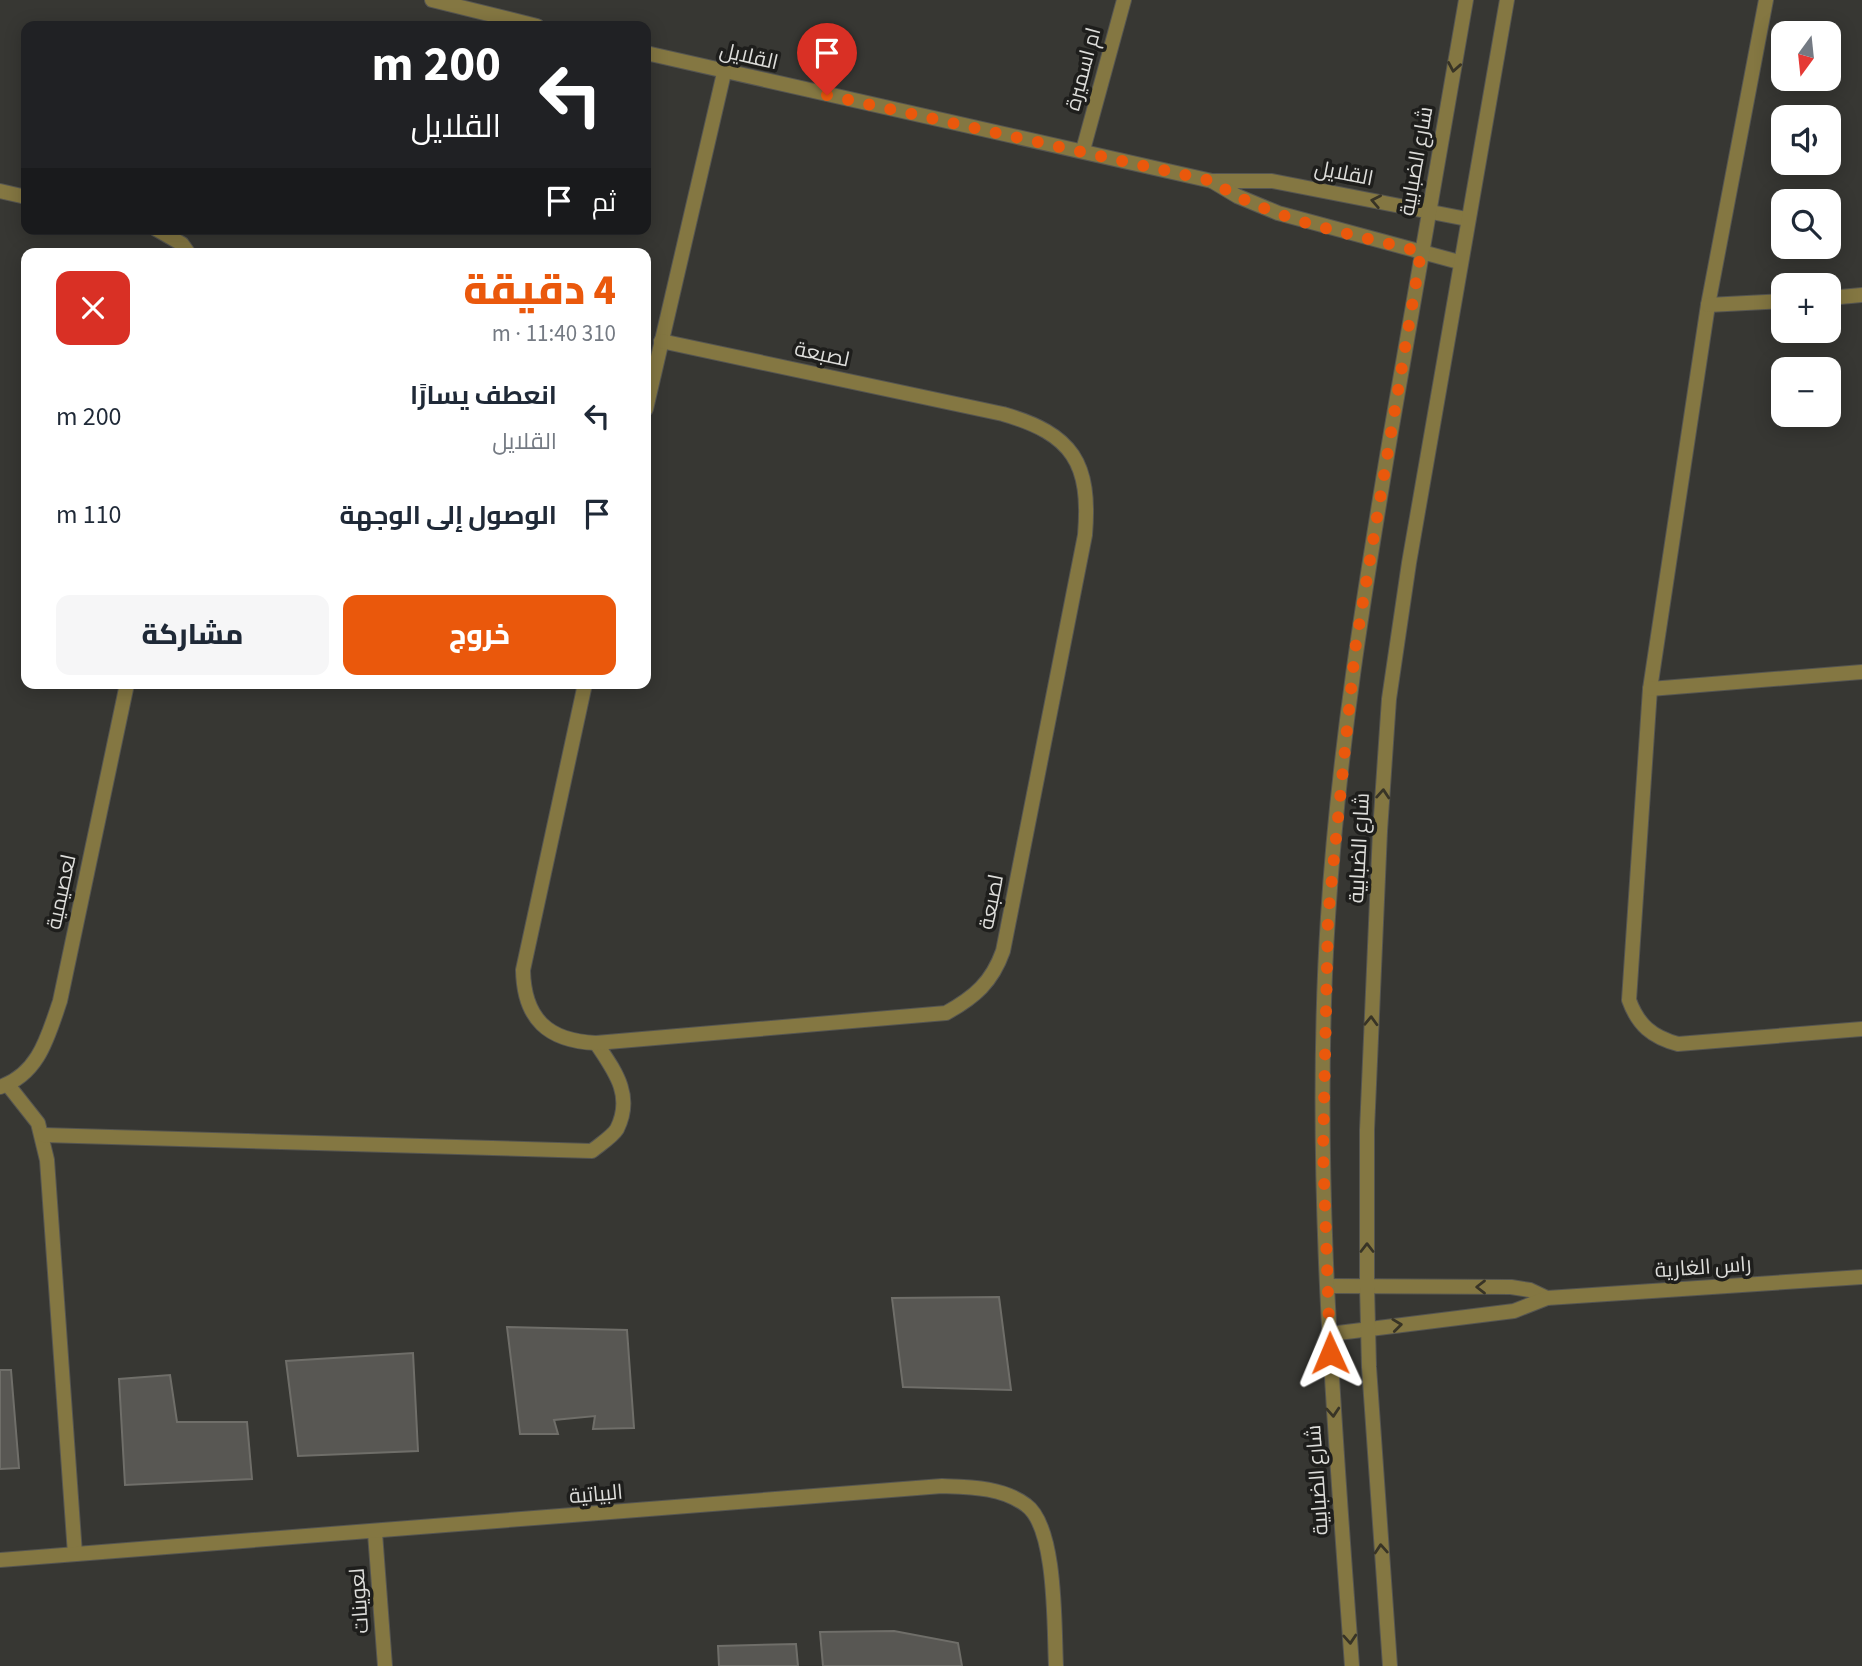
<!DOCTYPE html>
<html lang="ar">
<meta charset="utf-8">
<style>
:root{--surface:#fff;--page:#f6f6f7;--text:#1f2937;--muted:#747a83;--accent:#ea580c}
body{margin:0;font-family:"Source Sans 3",Cairo,sans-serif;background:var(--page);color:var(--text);direction:rtl;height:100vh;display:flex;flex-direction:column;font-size:26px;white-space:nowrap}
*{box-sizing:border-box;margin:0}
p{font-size:23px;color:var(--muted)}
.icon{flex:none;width:38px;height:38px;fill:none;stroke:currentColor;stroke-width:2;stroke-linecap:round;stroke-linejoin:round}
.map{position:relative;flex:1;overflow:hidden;direction:ltr}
.side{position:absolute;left:21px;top:248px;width:630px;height:441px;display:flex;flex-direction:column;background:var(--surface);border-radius:14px;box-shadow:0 4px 18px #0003;direction:rtl}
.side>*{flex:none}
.banner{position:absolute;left:21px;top:21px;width:630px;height:214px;border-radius:14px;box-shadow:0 4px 18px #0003;direction:rtl;background:#202124;color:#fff;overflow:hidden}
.needle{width:46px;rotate:195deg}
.buttons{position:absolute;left:1771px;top:21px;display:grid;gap:14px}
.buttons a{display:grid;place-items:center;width:70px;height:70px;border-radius:14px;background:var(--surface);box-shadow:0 4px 18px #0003;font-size:35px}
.pin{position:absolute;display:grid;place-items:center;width:60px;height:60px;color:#fff;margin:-72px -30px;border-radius:50% 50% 50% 0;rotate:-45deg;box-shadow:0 0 7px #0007}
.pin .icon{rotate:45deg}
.me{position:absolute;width:77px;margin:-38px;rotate:359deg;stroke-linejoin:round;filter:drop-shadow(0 0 5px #0008)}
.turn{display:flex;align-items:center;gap:24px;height:147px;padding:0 35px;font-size:32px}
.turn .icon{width:91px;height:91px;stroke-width:2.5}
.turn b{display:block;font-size:49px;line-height:60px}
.then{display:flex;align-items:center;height:66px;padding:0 35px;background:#0003;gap:14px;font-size:26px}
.round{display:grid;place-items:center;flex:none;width:74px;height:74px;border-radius:14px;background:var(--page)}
.head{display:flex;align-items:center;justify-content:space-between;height:119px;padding:0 35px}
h1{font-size:42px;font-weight:800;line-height:52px;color:var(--accent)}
.primary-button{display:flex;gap:14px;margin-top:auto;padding:14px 35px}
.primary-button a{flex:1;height:80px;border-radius:14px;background:var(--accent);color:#fff;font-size:28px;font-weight:800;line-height:80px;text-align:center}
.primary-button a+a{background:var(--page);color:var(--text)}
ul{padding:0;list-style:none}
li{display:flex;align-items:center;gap:21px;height:98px;padding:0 35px}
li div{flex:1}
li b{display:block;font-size:26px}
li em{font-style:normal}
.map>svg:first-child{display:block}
.building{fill:#585753;stroke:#6f6e69;stroke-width:2}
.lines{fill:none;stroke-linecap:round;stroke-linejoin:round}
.service-casing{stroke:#555551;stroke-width:16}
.minor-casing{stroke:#555551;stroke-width:16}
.service{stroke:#847742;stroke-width:14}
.minor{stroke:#847742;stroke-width:14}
.oneway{stroke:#383426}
.route{stroke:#ea580c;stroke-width:12;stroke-dasharray:0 21.6}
.labels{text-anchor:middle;stroke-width:7;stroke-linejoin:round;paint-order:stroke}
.street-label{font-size:21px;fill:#ddddda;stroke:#1e1e1c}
</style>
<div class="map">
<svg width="1862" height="1666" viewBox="0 0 1862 1666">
<rect width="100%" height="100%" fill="#373733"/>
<!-- building -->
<g class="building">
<polygon points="999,1297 1011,1390 903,1387 892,1298"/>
<polygon points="507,1327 627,1330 634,1428 593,1429 595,1416 554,1420 558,1434 520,1434"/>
<polygon points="413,1353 418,1451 298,1456 286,1361"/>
<polygon points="0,1370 11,1370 19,1468 0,1469"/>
<polygon points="170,1375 177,1422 247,1422 252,1479 125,1485 119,1379"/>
<polygon points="894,1631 958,1643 962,1666 823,1666 820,1632"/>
<polygon points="796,1644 798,1666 719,1666 718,1646"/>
</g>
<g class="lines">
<!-- service casing -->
<g class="service-casing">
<g id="service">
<polyline points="8,1085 38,1123 47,1160 75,1554"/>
<path d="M43,1135L592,1151C599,1145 612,1137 617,1129C634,1095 614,1070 596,1043"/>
</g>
</g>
<!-- minor casing -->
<g class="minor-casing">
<g id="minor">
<polyline points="432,0 537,26"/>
<path d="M1766,0L1708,305L1650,689L1629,1000C1638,1025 1652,1037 1678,1044L1862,1029"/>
<polyline points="646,53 1212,181 1272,181 1467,219"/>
<polyline points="1083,150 1124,0"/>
<polyline points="1212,181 1237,196 1278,213 1459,262"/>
<polyline points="0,191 26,197"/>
<polyline points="156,229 182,244 189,254"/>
<polyline points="1829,298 1862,295"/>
<polyline points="1708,305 1783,301"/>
<polyline points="646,409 724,73"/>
<path d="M585,684L523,970C524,1019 548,1041 596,1043L946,1013C975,997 992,982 1003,951L1085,535C1091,463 1073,434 1003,414L661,341"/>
<polyline points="1650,689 1862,672"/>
<path d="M0,1087C39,1074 48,1036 60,1001L127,684"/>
<polyline points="1328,1286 1511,1287 1530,1290 1547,1298"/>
<polyline points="1330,1334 1514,1311 1547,1298 1862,1277"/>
<polyline points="375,1533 385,1666"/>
<path d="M0,1560L942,1486C971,1487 1002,1487 1026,1505C1057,1527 1054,1629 1056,1666"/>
<path d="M1352,1666C1334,1417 1312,1166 1328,917C1338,754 1364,593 1391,432C1415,288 1440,144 1466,0"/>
<polyline points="1390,1666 1369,1367 1367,1286 1367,1130 1380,831 1389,699 1409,563 1507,0"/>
</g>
</g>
<!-- service -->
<use href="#service" class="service"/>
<!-- minor -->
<use href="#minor" class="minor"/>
</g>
<!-- one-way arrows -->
<defs><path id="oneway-chevron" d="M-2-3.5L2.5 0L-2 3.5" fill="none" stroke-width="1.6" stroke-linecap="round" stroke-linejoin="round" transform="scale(1.75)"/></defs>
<g class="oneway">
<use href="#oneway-chevron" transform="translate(1454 67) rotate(100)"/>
<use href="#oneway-chevron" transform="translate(1376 201) rotate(-169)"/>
<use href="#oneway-chevron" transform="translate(1383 794) rotate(-86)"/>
<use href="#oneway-chevron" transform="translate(1371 1021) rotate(-88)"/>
<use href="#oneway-chevron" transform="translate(1367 1248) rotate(-90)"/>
<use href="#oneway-chevron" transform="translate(1481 1287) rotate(-180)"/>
<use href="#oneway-chevron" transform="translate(1397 1325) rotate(-7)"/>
<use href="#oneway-chevron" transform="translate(1333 1412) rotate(86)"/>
<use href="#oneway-chevron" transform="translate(1381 1549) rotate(-94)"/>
<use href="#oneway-chevron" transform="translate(1350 1639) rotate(86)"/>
</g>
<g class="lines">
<!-- route -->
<path class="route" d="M827,95L1212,181C1272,222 1352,233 1421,252L1355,650L1328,917L1323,1151L1330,1353"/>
</g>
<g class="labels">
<!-- street labels -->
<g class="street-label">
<text transform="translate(749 56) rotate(13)" y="7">القلايل</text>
<text transform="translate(1083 69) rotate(-75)" y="7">ام اسميرة</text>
<text transform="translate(1416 161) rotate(-80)" y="7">شارع الضبابية</text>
<text transform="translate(1344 173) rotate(11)" y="7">القلايل</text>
<text transform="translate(822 354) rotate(12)" y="7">لصبعة</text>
<text transform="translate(1359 848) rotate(-87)" y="7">شارع الضبابية</text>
<text transform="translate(61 892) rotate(-78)" y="7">لعصيمية</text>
<text transform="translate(991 902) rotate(-79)" y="7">لصبعة</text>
<text transform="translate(1703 1267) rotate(-4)" y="7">راس الغارية</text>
<text transform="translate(1317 1480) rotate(-94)" y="7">شارع الضبابية</text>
<text transform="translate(596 1494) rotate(-5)" y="7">البياتية</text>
<text transform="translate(359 1601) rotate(-94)" y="7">لعوينات</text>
</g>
</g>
</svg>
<div class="buttons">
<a><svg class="needle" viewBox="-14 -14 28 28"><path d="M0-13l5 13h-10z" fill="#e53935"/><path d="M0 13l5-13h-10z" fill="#747a83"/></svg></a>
<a><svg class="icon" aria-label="sound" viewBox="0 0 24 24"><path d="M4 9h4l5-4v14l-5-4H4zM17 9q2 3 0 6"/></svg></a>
<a><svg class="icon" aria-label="search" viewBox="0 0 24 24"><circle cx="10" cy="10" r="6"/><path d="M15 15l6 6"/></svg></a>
<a>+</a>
<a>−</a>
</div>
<div class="pin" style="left:827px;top:95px;background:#d93025"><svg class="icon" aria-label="arrive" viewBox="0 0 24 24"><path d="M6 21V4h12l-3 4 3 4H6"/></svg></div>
<svg class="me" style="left:1330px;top:1353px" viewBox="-20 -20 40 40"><path d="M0-17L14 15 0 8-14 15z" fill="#ea580c" stroke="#fff" stroke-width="4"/></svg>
<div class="banner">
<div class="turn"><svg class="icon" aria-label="left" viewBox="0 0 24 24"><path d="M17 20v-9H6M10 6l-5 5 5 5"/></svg><div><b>200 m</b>القلايل</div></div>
<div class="then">ثم<svg class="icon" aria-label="arrive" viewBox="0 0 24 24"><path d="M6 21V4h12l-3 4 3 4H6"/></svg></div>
</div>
<section class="side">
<div class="head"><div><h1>4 دقيقة</h1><p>310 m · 11:40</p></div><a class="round" style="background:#d93025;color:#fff"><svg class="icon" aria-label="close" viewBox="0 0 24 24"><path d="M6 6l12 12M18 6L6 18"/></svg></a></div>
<ul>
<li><svg class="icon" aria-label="left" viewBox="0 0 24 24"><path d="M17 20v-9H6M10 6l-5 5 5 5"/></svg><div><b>انعطف يسارًا</b><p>القلايل</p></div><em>200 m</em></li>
<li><svg class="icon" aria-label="arrive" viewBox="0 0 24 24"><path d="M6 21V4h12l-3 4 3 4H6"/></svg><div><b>الوصول إلى الوجهة</b></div><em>110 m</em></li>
</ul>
<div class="primary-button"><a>خروج</a><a>مشاركة</a></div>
</section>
</div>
